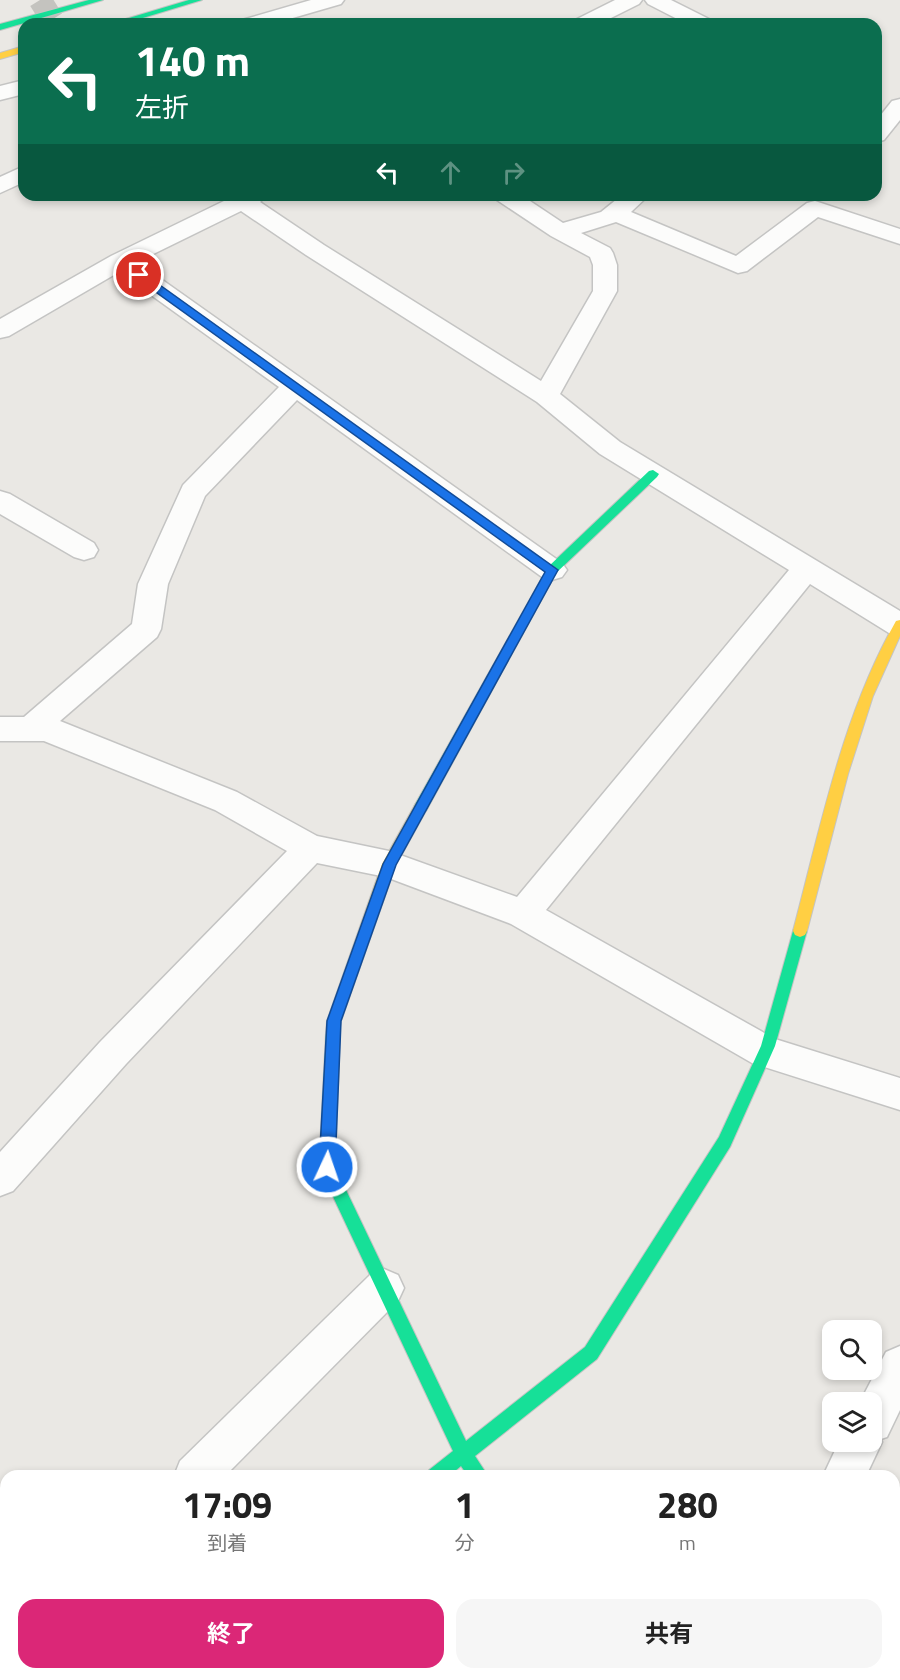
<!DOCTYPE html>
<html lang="ja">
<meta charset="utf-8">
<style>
:root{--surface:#fff;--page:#f6f6f6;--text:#222;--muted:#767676;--accent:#db2777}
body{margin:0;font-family:"Titillium Web","Noto Sans JP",sans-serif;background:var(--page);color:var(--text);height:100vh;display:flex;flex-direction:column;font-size:22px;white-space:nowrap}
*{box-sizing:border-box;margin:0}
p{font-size:20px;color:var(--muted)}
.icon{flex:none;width:33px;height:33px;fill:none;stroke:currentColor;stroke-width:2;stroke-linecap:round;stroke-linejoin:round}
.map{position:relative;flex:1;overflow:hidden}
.side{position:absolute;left:0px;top:1470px;width:900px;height:210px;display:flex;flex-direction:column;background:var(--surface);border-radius:18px 18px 0 0;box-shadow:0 3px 9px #0003}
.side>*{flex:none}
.hud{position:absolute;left:18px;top:18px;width:864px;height:183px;border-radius:18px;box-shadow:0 3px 9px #0003;background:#0b6e4f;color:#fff;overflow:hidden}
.tools{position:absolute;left:822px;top:1320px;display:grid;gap:12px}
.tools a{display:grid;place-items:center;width:60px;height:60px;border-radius:12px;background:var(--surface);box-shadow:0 3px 9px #0003;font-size:30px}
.pin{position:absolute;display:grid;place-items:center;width:51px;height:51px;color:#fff;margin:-26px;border:3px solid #fff;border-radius:50%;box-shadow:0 2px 6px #0007}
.me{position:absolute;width:66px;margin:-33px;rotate:3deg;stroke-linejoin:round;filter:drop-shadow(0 0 4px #0008)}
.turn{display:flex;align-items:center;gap:21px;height:126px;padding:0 18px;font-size:27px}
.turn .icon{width:78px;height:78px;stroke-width:2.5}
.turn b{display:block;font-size:42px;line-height:51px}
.lanes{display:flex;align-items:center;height:57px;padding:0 18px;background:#0003;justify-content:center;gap:30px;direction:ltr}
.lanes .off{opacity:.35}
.eta{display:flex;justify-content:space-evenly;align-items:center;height:102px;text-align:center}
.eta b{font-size:36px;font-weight:700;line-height:42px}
.cta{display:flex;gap:12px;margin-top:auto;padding:12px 18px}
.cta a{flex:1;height:69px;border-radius:18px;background:var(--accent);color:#fff;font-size:24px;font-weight:700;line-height:69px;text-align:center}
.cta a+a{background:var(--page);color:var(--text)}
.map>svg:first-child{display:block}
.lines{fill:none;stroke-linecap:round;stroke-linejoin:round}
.street-tunnel{stroke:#c4c3bf;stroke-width:23;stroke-dasharray:23 12;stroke-linecap:butt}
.street-casing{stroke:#c4c4c3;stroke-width:3}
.fast-casing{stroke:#c4c4c3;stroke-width:2}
.slow-casing{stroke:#c4c4c3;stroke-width:2}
.street{fill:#fcfcfb;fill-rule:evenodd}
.fast{fill:#16e098;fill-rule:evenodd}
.slow{fill:#ffcf43;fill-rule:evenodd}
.route{fill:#1a73e8;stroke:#114b97;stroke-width:1.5}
</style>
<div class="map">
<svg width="900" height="1680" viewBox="0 0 900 1680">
<rect width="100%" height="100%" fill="#eae8e4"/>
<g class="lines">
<!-- street-tunnel -->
<polyline class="street-tunnel" points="40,0 55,24"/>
<!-- street casing -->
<g class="street-casing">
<g id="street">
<polygon points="311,0 344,0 341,4 272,24 238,24 242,20"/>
<polygon points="615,0 642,0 639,4 599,24 571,24 575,20"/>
<polygon points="645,0 671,0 711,20 715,24 687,24 648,4"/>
<polygon points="24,80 24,94 0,100 0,86"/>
<polygon points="900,99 900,120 884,140 876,142 876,121 892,101"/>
<polygon points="24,166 24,182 0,193 0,177"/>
<path d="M222,195H267L260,202L324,245L541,381L593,291V265L590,257L551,236L497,200L493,195H521L563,223L601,212L622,195H649L631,212L736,256L807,203L815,201L900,229V244L818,217L747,271L738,273L616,222L581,233L610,248L613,253L617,265V291L560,394L620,442L900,611V636L889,633L810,584L546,910L775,1039L900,1078V1110L752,1063L511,924L386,877L317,863L126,1064L13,1191L0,1196V1152L100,1042L287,851L215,810L44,741H0V717H24L132,624L138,584L183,485L279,387L119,272L9,336L0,338V319L111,256L226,200ZM241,211L306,255L537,402L600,454L789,570L517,897L389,851L317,836L237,792L60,721L157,637L161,629L168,584L205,496L297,400L542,577L552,580L562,577L567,570L562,563L137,262Z"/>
<polygon points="0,491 10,494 94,543 98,550 94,557 84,560 74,557 0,514"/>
<polygon points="384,1269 398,1275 404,1288 398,1301 225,1476 174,1476 180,1461 370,1275"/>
<polygon points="900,1346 900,1410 887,1437 881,1439 882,1442 866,1476 823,1476 839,1442 872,1442 872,1402 860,1402 886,1352"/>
<polygon points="6,1641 6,1674 24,1674 22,1680 0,1680 0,1644"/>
<polygon points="602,1674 649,1674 652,1680 605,1680"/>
<polygon points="720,1674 766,1674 763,1680 717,1680"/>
</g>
</g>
<!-- fast casing -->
<g class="fast-casing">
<g id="fast">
<polygon points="89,0 103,0 0,30 0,24"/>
<polygon points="189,0 202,0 123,24 109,24"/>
<polygon points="653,470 659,474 657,477 556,573 426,811 416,811 414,807 416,803 548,567 649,471"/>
<polygon points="800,925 805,927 807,931 775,1046 730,1147 597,1359 475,1456 488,1476 468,1476 461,1466 449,1476 426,1476 429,1470 453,1451 319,1167 326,1033 328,1029 333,1027 338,1029 340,1033 335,1167 466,1441 585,1347 719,1137 761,1046 793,931 795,927"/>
<polygon points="62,1674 89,1674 87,1680 60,1680"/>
</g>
</g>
<!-- slow casing -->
<g class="slow-casing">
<g id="slow">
<polygon points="24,46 24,52 0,59 0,53"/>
<path d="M900,620V636L873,696L848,774L807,931L805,935L800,937L795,935L793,931C821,826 842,716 896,621Z"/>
<polygon points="421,802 426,803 428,807 396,865 341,1021 338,1037 333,1039 328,1037 326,1033 327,1021 382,864 416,803"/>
</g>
</g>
<!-- street -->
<use href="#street" class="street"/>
<!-- fast -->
<use href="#fast" class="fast"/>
<!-- slow -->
<use href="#slow" class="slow"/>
</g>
<!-- route -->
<polygon class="route" points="135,273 143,273 558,570 396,865 341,1021 335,1167 333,1172 327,1174 322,1172 319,1167 327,1021 383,864 545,572 135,277"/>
</svg>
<div class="tools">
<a><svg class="icon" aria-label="search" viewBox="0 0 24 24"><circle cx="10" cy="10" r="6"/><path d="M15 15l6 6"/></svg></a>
<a><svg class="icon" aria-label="layers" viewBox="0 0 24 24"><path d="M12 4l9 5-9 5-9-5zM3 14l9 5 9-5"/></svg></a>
</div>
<div class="pin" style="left:139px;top:275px;background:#d93025"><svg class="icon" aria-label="arrive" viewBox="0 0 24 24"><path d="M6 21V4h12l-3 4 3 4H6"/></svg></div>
<svg class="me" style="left:327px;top:1167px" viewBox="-20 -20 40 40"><circle r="17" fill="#1a73e8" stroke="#fff" stroke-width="3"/><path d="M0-11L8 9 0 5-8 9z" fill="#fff"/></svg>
<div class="hud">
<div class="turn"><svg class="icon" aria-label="left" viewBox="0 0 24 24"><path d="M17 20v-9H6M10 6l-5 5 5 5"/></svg><div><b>140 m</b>左折</div></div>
<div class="lanes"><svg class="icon" aria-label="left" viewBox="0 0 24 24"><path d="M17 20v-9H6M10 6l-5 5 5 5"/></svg><svg class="icon off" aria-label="ahead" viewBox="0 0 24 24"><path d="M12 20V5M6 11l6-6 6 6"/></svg><svg class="icon off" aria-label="right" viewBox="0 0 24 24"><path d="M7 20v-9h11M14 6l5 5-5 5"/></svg></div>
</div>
<section class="side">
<div class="eta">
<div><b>17:09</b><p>到着</p></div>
<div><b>1</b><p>分</p></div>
<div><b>280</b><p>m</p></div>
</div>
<div class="cta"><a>終了</a><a>共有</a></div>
</section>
</div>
